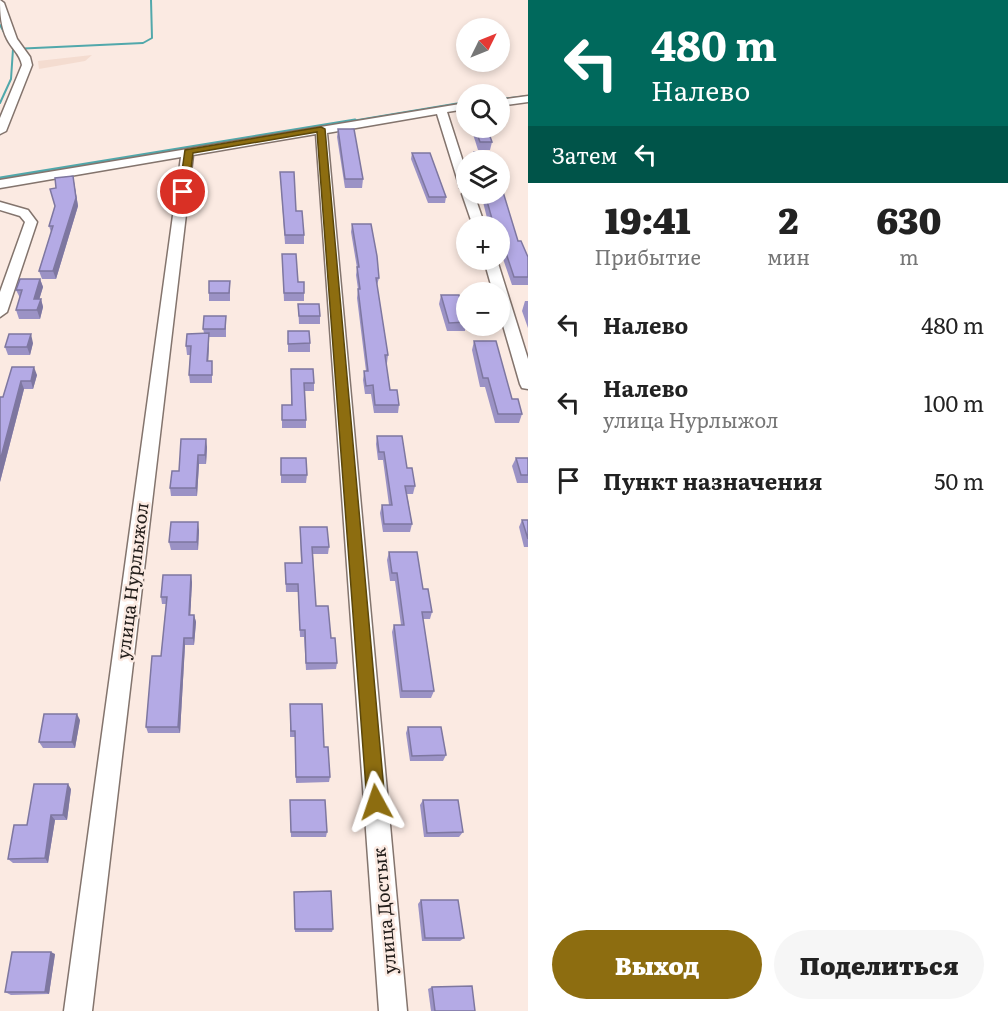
<!DOCTYPE html>
<html lang="ru">
<meta charset="utf-8">
<style>
:root{--surface:#fff;--page:#f6f6f6;--text:#222;--muted:#767676;--accent:#8d6d10}
body{margin:0;font-family:Literata,serif;background:var(--page);color:var(--text);height:100vh;display:flex;flex-direction:column;font-size:22px;white-space:nowrap}
*{box-sizing:border-box;margin:0}
p{font-size:20px;color:var(--muted)}
.icon{flex:none;width:33px;height:33px;fill:none;stroke:currentColor;stroke-width:2;stroke-linecap:round;stroke-linejoin:round}
.map{position:relative;flex:1;overflow:hidden}
.side{display:flex;flex-direction:column;background:var(--surface);width:480px}
.side>*{flex:none}
.top-card{background:#00695c;color:#fff;overflow:hidden}
.needle{width:39px;rotate:47deg}
.fabs{position:absolute;left:456px;top:18px;display:grid;gap:12px}
.fabs a{display:grid;place-items:center;width:54px;height:54px;border-radius:50%;background:var(--surface);box-shadow:0 3px 9px #0003;font-size:30px}
.pin{position:absolute;display:grid;place-items:center;width:51px;height:51px;color:#fff;margin:-26px;border:3px solid #fff;border-radius:50%;box-shadow:0 2px 6px #0007}
.me{position:absolute;width:66px;margin:-33px;rotate:355deg;stroke-linejoin:round;filter:drop-shadow(0 0 4px #0008)}
.turn{display:flex;align-items:center;gap:21px;height:126px;padding:0 24px;font-size:27px}
.turn .icon{width:78px;height:78px;stroke-width:2.5}
.turn b{display:block;font-size:42px;line-height:51px}
.then{display:flex;align-items:center;height:57px;padding:0 24px;background:#0003;gap:12px;font-size:22px}
.eta{display:flex;justify-content:space-evenly;align-items:center;height:102px;text-align:center}
.eta b{font-size:36px;font-weight:800;line-height:42px}
.button{display:flex;gap:12px;margin-top:auto;padding:12px 24px}
.button a{flex:1;height:69px;border-radius:36px;background:var(--accent);color:#fff;font-size:24px;font-weight:800;line-height:69px;text-align:center}
.button a+a{background:var(--page);color:var(--text)}
ul{padding:0;list-style:none}
li{display:flex;align-items:center;gap:18px;height:78px;padding:0 24px}
li div{flex:1}
li b{display:block;font-size:22px}
li em{font-style:normal}
main{display:flex;flex:1;min-height:0}
.map>svg:first-child{display:block}
.built{fill:#f4dcd0}
.lines{fill:none;stroke-linecap:round;stroke-linejoin:round}
.stream-far1{stroke:#51a8ab;stroke-width:2}
.stream{stroke:#51a8ab;stroke-width:3}
.minor-casing{stroke:#83746d;stroke-width:3}
.minor{fill:#fff;fill-rule:evenodd}
.wall{fill:#9b92c5}
.shaded-wall{fill:#7e77a0}
.building{fill:#b4aae5;stroke:#7e77a0;stroke-width:1.5}
.route{fill:#8d6d10;stroke:#5c470a;stroke-width:1.5}
.labels{text-anchor:middle;stroke-width:5;stroke-linejoin:round;paint-order:stroke}
.street-label{font-size:18px;fill:#211c19;stroke:#fbeae2}
</style>
<main>
<div class="map">
<svg width="528" height="1011" viewBox="0 0 528 1011">
<rect width="100%" height="100%" fill="#fbeae2"/>
<!-- built -->
<polygon class="built" points="92,55 85,61 39,69 38,61"/>
<g class="lines">
<!-- stream-far1 -->
<g class="stream-far1">
<polyline points="0,25 13,49"/>
<polyline points="500,99 528,96"/>
<polyline points="0,103 11,79 13,49 143,43 152,38 151,0"/>
<polyline points="346,122 466,102"/>
</g>
<!-- stream -->
<polyline class="stream" points="0,178 355,120"/>
<!-- minor casing -->
<g class="minor-casing">
<g id="minor">
<path d="M0,0L4,3L17,39L30,57L32,65L6,131L0,134V118L22,65C20,54 12,49 7,39C1,27 0,14 0,0Z"/>
<polygon points="528,96 528,102 500,106 500,100"/>
<polygon points="466,103 466,109 447,112 466,171 466,194 474,194 485,226 473,226 462,194 464,191 460,188 437,114 327,133 407,1011 379,1011 316,134 193,155 92,1011 64,1011 181,157 0,188 0,180"/>
<polygon points="0,202 28,210 37,222 7,312 0,317 0,292 25,222 20,216 0,210"/>
<polygon points="484,260 497,260 528,359 528,389 522,388 520,384 500,315 500,292 493,292"/>
</g>
</g>
<!-- minor -->
<use href="#minor" class="minor"/>
</g>
<!-- wall -->
<g class="wall">
<polygon points="473,128 487,128 492,142 490,150 478,150 472,131"/>
<polygon points="338,129 363,179 362,188 345,188 337,137"/>
<polygon points="474,152 493,160 472,160"/>
<polygon points="412,153 446,197 445,203 428,203 411,159"/>
<polygon points="280,172 296,211 304,235 304,244 285,244"/>
<polygon points="73,176 78,206 56,279 42,279 39,271 51,232 49,226 55,206 56,188"/>
<polygon points="481,194 500,194 518,241 528,257 528,285 512,285 500,250 500,226 489,226"/>
<polygon points="352,224 379,278 377,285 388,355 387,363 386,363 390,390 399,405 398,413 374,413 371,394 365,394 363,380 364,371 366,371 357,298 358,289 356,275 357,268 351,232"/>
<polygon points="282,254 304,293 304,301 284,301"/>
<polygon points="40,279 43,287 39,299 41,299 43,307 40,319 19,319 16,310 20,298 16,290"/>
<polygon points="230,281 230,301 209,301 209,293"/>
<polygon points="441,295 466,320 465,331 447,331 439,304"/>
<polygon points="525,301 528,301 528,328 522,311"/>
<polygon points="298,304 320,316 320,324 299,324"/>
<polygon points="226,325 226,337 209,337 208,361 212,361 212,383 190,383 189,375 190,355 187,355 186,346 204,333 203,329"/>
<polygon points="288,331 310,343 310,352 288,352"/>
<polygon points="474,341 522,414 519,423 495,423 485,387 480,387 472,350"/>
<polygon points="33,343 30,355 8,355 5,347"/>
<polygon points="12,367 37,375 33,389 24,389 0,482 0,397 3,397"/>
<polygon points="291,369 314,383 314,391 305,391 306,420 306,428 282,428 282,405 291,405"/>
<polygon points="377,436 407,468 415,486 413,494 407,494 412,524 410,532 383,532 380,513 382,505 389,505 383,460 378,460 376,444"/>
<polygon points="207,447 206,464 199,464 197,496 171,496 170,488 179,471"/>
<polygon points="281,458 307,475 306,483 281,483"/>
<polygon points="516,458 528,458 528,483 517,483 512,466"/>
<polygon points="522,520 528,520 528,547 524,547 519,527"/>
<polygon points="300,527 329,547 328,554 313,554 316,606 331,638 337,663 336,669 306,670 304,637 300,637 298,592 286,592 285,563 301,563"/>
<polygon points="199,530 198,550 171,550 169,542"/>
<polygon points="389,552 423,589 432,612 430,619 423,619 434,691 431,698 400,698 392,632 394,625 401,625 395,581 390,581 387,560"/>
<polygon points="192,582 190,615 194,615 196,622 194,645 185,645 180,733 148,733 146,727 161,656 166,604 162,604 161,597"/>
<polygon points="290,704 324,747 330,777 329,782 296,783 295,737 290,737"/>
<polygon points="80,720 75,748 43,748 39,742"/>
<polygon points="408,727 446,755 443,761 410,761 406,733"/>
<polygon points="71,789 67,820 55,820 48,863 13,863 8,859 27,825"/>
<polygon points="290,800 327,832 326,837 291,837"/>
<polygon points="423,800 463,832 459,837 424,837 420,805"/>
<polygon points="294,892 333,929 332,932 295,932"/>
<polygon points="421,900 464,938 460,941 422,941 418,904"/>
<polygon points="55,954 49,994 11,995 5,992"/>
<polygon points="432,987 475,1011 431,1011 428,989"/>
</g>
<!-- shaded-wall -->
<g class="shaded-wall">
<polygon points="73,176 78,206 56,279 53,271"/>
<polygon points="40,279 43,287 37,307 34,299"/>
<polygon points="41,299 43,307 40,319 37,310"/>
<polygon points="209,333 209,342 208,369 207,361"/>
<polygon points="31,334 33,343 30,355 27,347"/>
<polygon points="34,367 37,375 33,389 31,381"/>
<polygon points="21,381 24,389 0,482 0,461"/>
<polygon points="206,439 207,447 206,464 205,455"/>
<polygon points="198,455 199,464 197,496 196,488"/>
<polygon points="198,522 199,530 198,550 197,542"/>
<polygon points="191,575 192,582 190,622 189,615"/>
<polygon points="194,615 196,622 194,645 193,638"/>
<polygon points="184,638 185,645 180,733 178,727"/>
<polygon points="77,714 80,720 75,748 72,742"/>
<polygon points="68,784 71,789 67,820 63,815"/>
<polygon points="51,815 55,820 48,863 45,858"/>
<polygon points="51,952 55,954 49,994 45,992"/>
</g>
<!-- building -->
<g class="building">
<polygon points="475,128 487,128 492,142 480,142"/>
<polygon points="338,129 354,129 363,179 345,179"/>
<polygon points="474,152 490,152 493,160 476,160"/>
<polygon points="412,153 430,153 446,197 429,197"/>
<polygon points="280,172 294,172 296,211 302,211 304,235 285,235"/>
<polygon points="73,176 76,198 53,271 39,271 53,226 49,226 55,206 50,189 56,188 55,178"/>
<polygon points="500,182 518,241 521,241 528,257 528,277 514,277 500,235 500,226 494,226 485,194 500,194"/>
<polygon points="352,224 371,224 377,256 379,278 376,278 388,355 385,355 390,390 397,390 399,405 375,405 373,385 366,386 364,371 368,371 358,289 360,289 357,267 359,267"/>
<polygon points="282,254 296,254 298,282 304,282 304,293 284,293"/>
<polygon points="20,279 40,279 34,299 41,299 37,310 16,310 22,290 16,290"/>
<polygon points="209,281 230,281 229,293 209,293"/>
<polygon points="441,295 459,295 466,322 449,323"/>
<polygon points="298,304 319,304 320,316 299,316"/>
<polygon points="204,316 226,316 225,329 203,329"/>
<polygon points="288,331 309,331 310,343 288,344"/>
<polygon points="209,333 207,361 212,361 212,375 189,375 191,346 186,346 187,334"/>
<polygon points="9,334 31,334 27,347 5,347"/>
<polygon points="474,341 496,341 512,399 518,399 522,414 498,414 488,378 483,378"/>
<polygon points="12,367 34,367 31,381 21,381 0,461 0,397 3,397"/>
<polygon points="291,369 313,369 314,383 304,383 306,420 282,420 282,405 292,405"/>
<polygon points="377,436 402,436 407,468 412,468 415,486 405,486 412,524 384,524 382,505 392,505 384,452 379,452"/>
<polygon points="181,439 206,439 205,455 198,455 196,488 170,488 172,471 179,471"/>
<polygon points="281,458 306,458 307,475 281,475"/>
<polygon points="516,458 528,458 528,475 521,475"/>
<polygon points="522,520 528,520 528,539"/>
<polygon points="171,522 198,522 197,542 169,542"/>
<polygon points="300,527 327,527 329,547 312,547 316,606 328,606 331,638 335,638 337,663 306,663 305,630 300,630 298,584 286,584 285,563 302,563"/>
<polygon points="389,552 417,552 423,589 428,589 432,612 422,612 434,691 402,691 394,625 404,625 397,573 392,573"/>
<polygon points="163,575 191,575 189,615 194,615 193,638 184,638 178,727 146,727 152,656 161,656 167,597 161,597"/>
<polygon points="290,704 322,704 324,747 328,747 330,777 296,777 295,731 291,731"/>
<polygon points="44,714 77,714 72,742 39,742"/>
<polygon points="408,727 441,727 446,755 412,756"/>
<polygon points="34,784 68,784 63,815 51,815 45,858 8,859 14,825 27,825"/>
<polygon points="290,800 325,800 327,832 291,832"/>
<polygon points="423,800 458,800 463,832 427,833"/>
<polygon points="331,891 333,929 295,929 294,892"/>
<polygon points="421,900 458,900 464,938 425,938"/>
<polygon points="12,952 51,952 45,992 5,992"/>
<polygon points="472,986 475,1011 435,1011 432,987"/>
</g>
<!-- route -->
<polygon class="route" points="321,127 325,129 385,802 382,808 376,811 370,808 367,802 317,132 193,153 188,192 183,195 179,192 185,150"/>
<g class="labels">
<!-- street labels -->
<g class="street-label">
<text transform="translate(133 581) rotate(-83)" y="6">улица Нурлыжол</text>
<text transform="translate(385 911) rotate(-95)" y="6">улица Достык</text>
</g>
</g>
</svg>
<div class="fabs">
<a><svg class="needle" viewBox="-14 -14 28 28"><path d="M0-13l5 13h-10z" fill="#e53935"/><path d="M0 13l5-13h-10z" fill="#767676"/></svg></a>
<a><svg class="icon" aria-label="search" viewBox="0 0 24 24"><circle cx="10" cy="10" r="6"/><path d="M15 15l6 6"/></svg></a>
<a><svg class="icon" aria-label="layers" viewBox="0 0 24 24"><path d="M12 4l9 5-9 5-9-5zM3 14l9 5 9-5"/></svg></a>
<a>+</a>
<a>−</a>
</div>
<div class="pin" style="left:183px;top:192px;background:#d93025"><svg class="icon" aria-label="arrive" viewBox="0 0 24 24"><path d="M6 21V4h12l-3 4 3 4H6"/></svg></div>
<svg class="me" style="left:376px;top:802px" viewBox="-20 -20 40 40"><path d="M0-17L14 15 0 8-14 15z" fill="#8d6d10" stroke="#fff" stroke-width="4"/></svg>
</div>
<section class="side">
<div class="top-card">
<div class="turn"><svg class="icon" aria-label="left" viewBox="0 0 24 24"><path d="M17 20v-9H6M10 6l-5 5 5 5"/></svg><div><b>480 m</b>Налево</div></div>
<div class="then">Затем<svg class="icon" aria-label="left" viewBox="0 0 24 24"><path d="M17 20v-9H6M10 6l-5 5 5 5"/></svg></div>
</div>
<div class="eta">
<div><b>19:41</b><p>Прибытие</p></div>
<div><b>2</b><p>мин</p></div>
<div><b>630</b><p>m</p></div>
</div>
<ul>
<li><svg class="icon" aria-label="left" viewBox="0 0 24 24"><path d="M17 20v-9H6M10 6l-5 5 5 5"/></svg><div><b>Налево</b></div><em>480 m</em></li>
<li><svg class="icon" aria-label="left" viewBox="0 0 24 24"><path d="M17 20v-9H6M10 6l-5 5 5 5"/></svg><div><b>Налево</b><p>улица Нурлыжол</p></div><em>100 m</em></li>
<li><svg class="icon" aria-label="arrive" viewBox="0 0 24 24"><path d="M6 21V4h12l-3 4 3 4H6"/></svg><div><b>Пункт назначения</b></div><em>50 m</em></li>
</ul>
<div class="button"><a>Выход</a><a>Поделиться</a></div>
</section>
</main>
